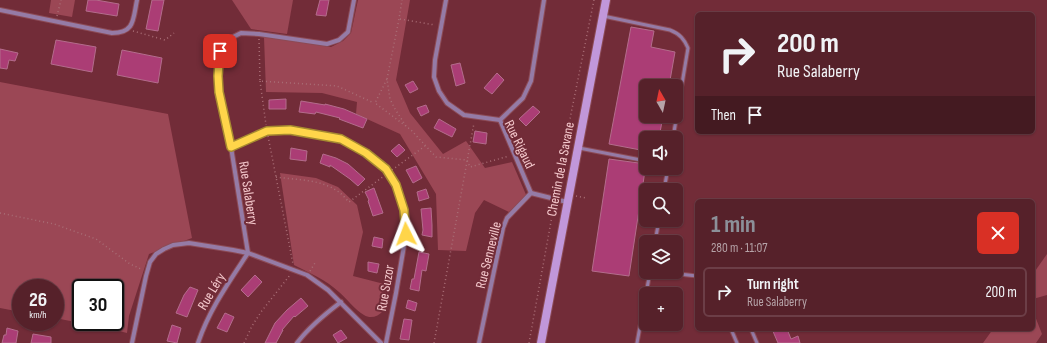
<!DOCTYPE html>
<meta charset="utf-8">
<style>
:root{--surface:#56212a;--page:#5c2932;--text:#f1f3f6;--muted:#b6a3a8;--line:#6c3e47;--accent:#8c9099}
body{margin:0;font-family:"Sofia Sans Condensed",sans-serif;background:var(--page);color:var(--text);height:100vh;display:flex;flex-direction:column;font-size:15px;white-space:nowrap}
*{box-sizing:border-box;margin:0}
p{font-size:13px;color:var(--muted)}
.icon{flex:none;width:22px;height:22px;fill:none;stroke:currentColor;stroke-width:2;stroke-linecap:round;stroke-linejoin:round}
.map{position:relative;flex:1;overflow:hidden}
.sheet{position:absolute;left:695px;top:199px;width:340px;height:132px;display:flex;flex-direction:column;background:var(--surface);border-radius:6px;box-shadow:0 1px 3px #0004,0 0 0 1px var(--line)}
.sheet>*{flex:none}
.hud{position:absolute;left:695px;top:12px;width:340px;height:122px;border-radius:6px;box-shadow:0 1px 3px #0004,0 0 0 1px var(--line);background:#56212a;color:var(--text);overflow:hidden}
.needle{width:26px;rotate:351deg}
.controls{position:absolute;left:639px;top:79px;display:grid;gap:8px}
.controls a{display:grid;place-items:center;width:44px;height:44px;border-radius:6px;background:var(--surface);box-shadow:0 1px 3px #0004,0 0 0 1px var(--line);font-size:20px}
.speed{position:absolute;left:12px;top:279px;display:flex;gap:8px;font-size:20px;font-weight:700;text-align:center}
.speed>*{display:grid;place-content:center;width:52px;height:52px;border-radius:50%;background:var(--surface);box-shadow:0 1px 3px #0004,0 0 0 1px var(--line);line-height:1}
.speed small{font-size:10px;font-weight:400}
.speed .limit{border:2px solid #111;border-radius:6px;background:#fff;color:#111}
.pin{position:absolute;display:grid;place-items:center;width:34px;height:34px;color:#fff;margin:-17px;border-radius:8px;box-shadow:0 2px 6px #0006}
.me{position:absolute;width:44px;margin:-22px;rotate:357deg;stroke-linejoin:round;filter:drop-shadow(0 0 3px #0008)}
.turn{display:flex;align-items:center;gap:14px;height:84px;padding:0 16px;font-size:18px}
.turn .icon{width:52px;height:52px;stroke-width:2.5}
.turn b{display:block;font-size:28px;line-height:34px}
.then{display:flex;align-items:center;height:38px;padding:0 16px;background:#0003;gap:8px;font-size:15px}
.round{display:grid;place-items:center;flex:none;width:42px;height:42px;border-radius:6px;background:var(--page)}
.headline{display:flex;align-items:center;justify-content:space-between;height:68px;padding:0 16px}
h1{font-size:24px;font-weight:700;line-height:30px;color:var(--accent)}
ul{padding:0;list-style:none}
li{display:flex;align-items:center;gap:12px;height:50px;margin:0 8px 6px;padding:0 8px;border:2px solid var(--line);border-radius:6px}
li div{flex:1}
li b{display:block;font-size:15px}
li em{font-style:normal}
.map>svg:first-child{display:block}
.green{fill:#9b4755;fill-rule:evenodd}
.building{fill:#ab3d75;stroke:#b46c8c}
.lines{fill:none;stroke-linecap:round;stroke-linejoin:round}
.lane-casing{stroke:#8c4b56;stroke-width:5}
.street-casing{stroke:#8c4b56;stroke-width:6}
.secondary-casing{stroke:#8c4b56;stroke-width:10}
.path{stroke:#a96e76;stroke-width:1.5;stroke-dasharray:1 3;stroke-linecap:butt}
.lane{stroke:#957ba6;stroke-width:3}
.street{stroke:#957ba6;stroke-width:4}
.secondary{stroke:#c197da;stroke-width:8}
.route-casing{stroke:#a68a30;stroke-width:10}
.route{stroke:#ffd54a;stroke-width:7}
.labels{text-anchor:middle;stroke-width:4;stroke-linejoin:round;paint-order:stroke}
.street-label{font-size:14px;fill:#f5c9cd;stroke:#722c38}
</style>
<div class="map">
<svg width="1047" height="343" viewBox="0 0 1047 343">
<rect width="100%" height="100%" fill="#722c38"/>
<!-- green -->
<g class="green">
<polygon points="51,0 75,0 72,17 49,13"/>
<polygon points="232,0 293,0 287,34 251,29"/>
<polygon points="358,0 410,0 396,80 410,113 443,154 466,141 485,168 512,162 527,197 509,212 484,200 475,213 466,251 438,250 436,194 400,134 356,114 357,102 322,93 266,92 264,37 331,47 343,41 351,33"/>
<path d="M0,82L168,114L192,238L149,254L129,316L127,333L111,329L55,318V288H21V312L0,308ZM81,288H115V322H81Z"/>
<path d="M280,173L316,178L338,187L357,205L363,232L353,276L388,285L383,311C378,317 370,319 364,315C356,311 346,298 339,292C326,280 310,273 294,265Z"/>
<polygon points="1047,254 1047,295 1033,299 1033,274"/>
<polygon points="1033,311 1042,334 1036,343 983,343 993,329 1033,329"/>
</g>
<!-- building -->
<g class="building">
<polygon points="88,0 96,0 119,4 117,16 86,11"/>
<polygon points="152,0 164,0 158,31 146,29"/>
<polygon points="320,0 329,0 326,16 316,15"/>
<polygon points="631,27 654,31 651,47 675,52 669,86 646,86 646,116 663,116 659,138 646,138 646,151 609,144"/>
<polygon points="56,40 96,47 92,72 51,64"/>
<polygon points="0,49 18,53 15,61 9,60 7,69 0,68"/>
<polygon points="122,50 162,58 158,83 117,75"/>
<polygon points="460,63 465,83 456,86 451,65"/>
<polygon points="497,73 504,80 492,94 484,88"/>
<polygon points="413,81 418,89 410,93 405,85"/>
<polygon points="286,99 286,109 269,109 269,100"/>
<polygon points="301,101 325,105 325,104 344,109 367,119 363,128 339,119 340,118 316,112 315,114 299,112"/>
<polygon points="426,105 429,112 421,116 417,108"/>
<polygon points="533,106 540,112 526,126 519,119"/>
<polygon points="439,119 456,129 452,137 434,128"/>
<polygon points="475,131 487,133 486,144 473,142"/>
<polygon points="399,144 405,150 397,157 391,151"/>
<polygon points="291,148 307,151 306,161 290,159"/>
<polygon points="323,154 336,158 348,164 365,179 358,186 350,179 330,165 330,167 320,163"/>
<polygon points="609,159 646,164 629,276 592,271"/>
<polygon points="416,166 422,178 413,183 406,170"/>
<polygon points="374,188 383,213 373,216 368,201 369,200 365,192"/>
<polygon points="426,189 429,198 419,201 417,192"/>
<polygon points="431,208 432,225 432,237 422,235 423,230 421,209"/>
<polygon points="374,237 383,239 382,248 372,246"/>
<polygon points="419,252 429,254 426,271 422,270 419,291 410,289 412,279 414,279"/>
<polygon points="368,262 379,264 377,273 368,271"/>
<polygon points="255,275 262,282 248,297 241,290"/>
<polygon points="190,287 198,290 187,317 176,313 184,295"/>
<polygon points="301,298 308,306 295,317 294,316 282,330 283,330 276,343 265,343 275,323 287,310"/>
<polygon points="408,300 417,303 415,311 406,308"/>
<polygon points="225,313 234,317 227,332 217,328"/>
<polygon points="404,319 412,320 409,340 400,339"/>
<polygon points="172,325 181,328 177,343 167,341"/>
<polygon points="7,328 18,331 16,343 2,343 4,335 6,335"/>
<polygon points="772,329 787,329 791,339 798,336 800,343 778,343"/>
<polygon points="341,330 347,338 338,343 333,335"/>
<polygon points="33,334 51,337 51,343 31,343"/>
</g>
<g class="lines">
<!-- lane casing -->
<g class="lane-casing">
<g id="lane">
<path d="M603,16L670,30C680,34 684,39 688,48L673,138"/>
<polyline points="579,148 646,161"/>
<polyline points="664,190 668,168"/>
<polyline points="655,242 659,220"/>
<polyline points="661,272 697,276"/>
<polyline points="731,329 737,343"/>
<polyline points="751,329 757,343"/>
<polyline points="637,343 650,272"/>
</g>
</g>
<!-- street casing -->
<g class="street-casing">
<g id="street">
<polyline points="354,0 348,32 339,40 327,44 259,34 241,33 229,39 220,51 217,76 219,92 231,147 248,253 307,275 328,290 381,343"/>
<polyline points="446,0 435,60 434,77 439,91 447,103 464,115 500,120 531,193"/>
<path d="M0,10L112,33C135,33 133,19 137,0"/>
<polyline points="500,120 523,98 531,81 544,0"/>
<polyline points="231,147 267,131 290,130 341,139 366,153 386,169 396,185 404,210 406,234 396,293 386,343"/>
<path d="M132,343L146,276L150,262L156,254L164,249L173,245L189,243L233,250L248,253C229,282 209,310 198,343"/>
<path d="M297,343C309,327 325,314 341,302"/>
<polyline points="479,343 503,228 507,218 531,193 567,202"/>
</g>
</g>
<!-- secondary casing -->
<g class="secondary-casing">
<polyline id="secondary" points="541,343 606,0"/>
</g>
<!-- path -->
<g class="path">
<polyline points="57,16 61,0"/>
<polyline points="400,19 435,25"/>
<polyline points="133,31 165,40 174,33"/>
<polyline points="259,39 260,81 337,86 374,103"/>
<polyline points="387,79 399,19 402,0"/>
<polyline points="260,81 266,125"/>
<polyline points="406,126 395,109 390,99 387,79 375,103 411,130 436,157 467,160 470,167 509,156"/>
<polyline points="268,136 293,264"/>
<polyline points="392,170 425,146"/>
<path d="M276,177C296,180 323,179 340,193C343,195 346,199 349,202L384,176"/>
<polyline points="555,193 594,0"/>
<polyline points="556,193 560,189 562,185"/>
<polyline points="576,196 586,198"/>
<polyline points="0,213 54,224 96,239 130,264 141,269"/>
<polyline points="310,271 315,263"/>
<polyline points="244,343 252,326 261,312 290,275"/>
<polyline points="434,343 474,123"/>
<polyline points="529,343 554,205"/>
</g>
<!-- lane -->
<use href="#lane" class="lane"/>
<!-- street -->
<use href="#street" class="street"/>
<!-- secondary -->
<use href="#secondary" class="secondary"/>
</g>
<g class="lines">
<!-- route casing -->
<g class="route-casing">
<polyline id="route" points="220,51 218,76 219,92 231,147 267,131 290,130 341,139 366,153 386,169 396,185 404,210 406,234"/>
</g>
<!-- route -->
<use href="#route" class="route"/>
</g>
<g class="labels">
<!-- street labels -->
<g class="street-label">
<text transform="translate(520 144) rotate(64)" y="5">Rue Rigaud</text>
<text transform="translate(560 169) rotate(-79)" y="5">Chemin de la Savane</text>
<text transform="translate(249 193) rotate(81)" y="5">Rue Salaberry</text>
<text transform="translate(488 255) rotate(-76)" y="5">Rue Senneville</text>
<text transform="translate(385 288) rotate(-80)" y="5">Rue Suzor</text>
<text transform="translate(211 291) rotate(-59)" y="5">Rue Léry</text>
</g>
</g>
</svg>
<div class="controls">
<a><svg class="needle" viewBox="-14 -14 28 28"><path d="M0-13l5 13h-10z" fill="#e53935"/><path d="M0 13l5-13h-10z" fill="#b6a3a8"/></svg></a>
<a><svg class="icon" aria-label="sound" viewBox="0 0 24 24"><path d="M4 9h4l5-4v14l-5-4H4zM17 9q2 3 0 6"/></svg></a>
<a><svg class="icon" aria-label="search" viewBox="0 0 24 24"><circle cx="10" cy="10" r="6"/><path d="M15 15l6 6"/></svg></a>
<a><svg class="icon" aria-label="layers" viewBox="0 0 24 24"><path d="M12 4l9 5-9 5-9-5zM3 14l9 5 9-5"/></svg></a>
<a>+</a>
</div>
<div class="speed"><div>26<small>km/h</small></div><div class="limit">30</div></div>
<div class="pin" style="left:220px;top:51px;background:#d93025"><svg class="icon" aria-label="arrive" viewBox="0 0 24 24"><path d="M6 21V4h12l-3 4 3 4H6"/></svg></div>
<svg class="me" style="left:406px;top:234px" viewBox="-20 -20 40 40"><path d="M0-17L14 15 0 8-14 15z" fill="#ffd54a" stroke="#fff" stroke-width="4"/></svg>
<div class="hud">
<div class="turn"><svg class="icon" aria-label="right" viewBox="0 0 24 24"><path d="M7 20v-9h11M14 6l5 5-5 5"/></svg><div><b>200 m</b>Rue Salaberry</div></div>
<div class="then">Then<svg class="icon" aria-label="arrive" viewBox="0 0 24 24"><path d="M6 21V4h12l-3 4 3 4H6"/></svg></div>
</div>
<section class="sheet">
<div class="headline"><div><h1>1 min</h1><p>280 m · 11:07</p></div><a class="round" style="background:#d93025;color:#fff"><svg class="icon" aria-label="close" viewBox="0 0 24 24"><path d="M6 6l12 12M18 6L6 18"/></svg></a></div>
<ul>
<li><svg class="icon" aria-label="right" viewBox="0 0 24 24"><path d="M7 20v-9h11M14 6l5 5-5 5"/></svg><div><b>Turn right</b><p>Rue Salaberry</p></div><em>200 m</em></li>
</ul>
</section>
</div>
